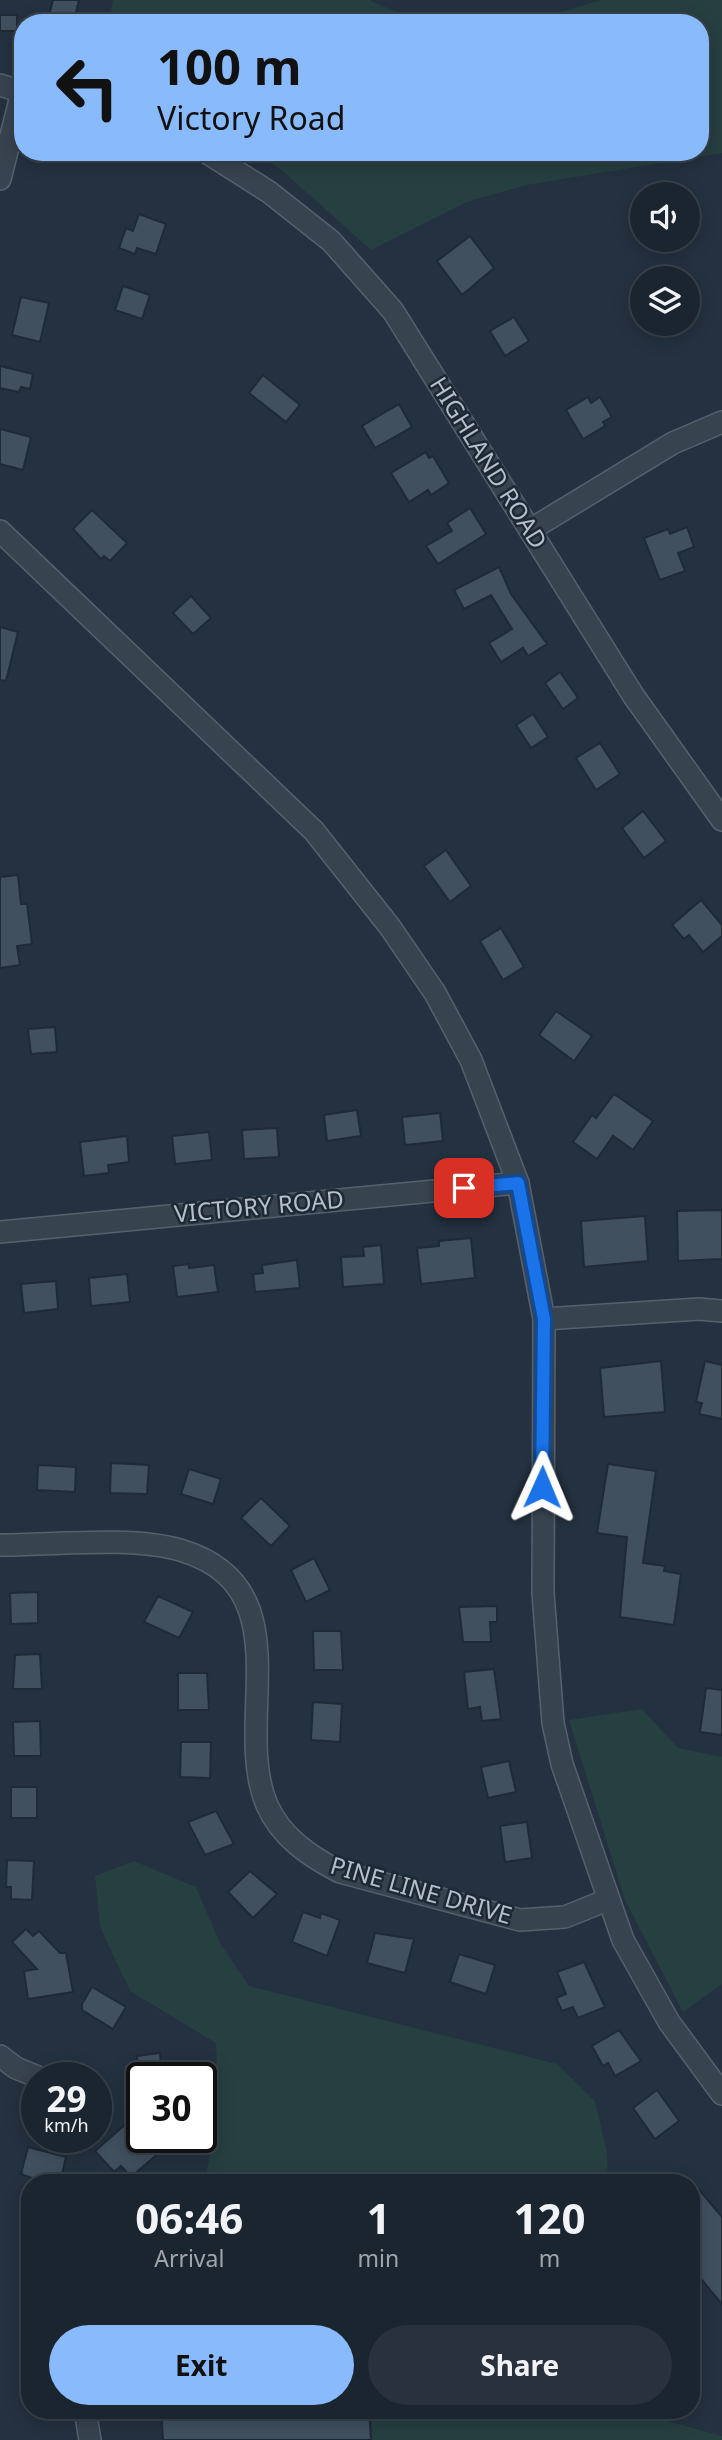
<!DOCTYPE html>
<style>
:root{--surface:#1b2530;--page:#28313c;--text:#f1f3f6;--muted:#a0a5ab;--line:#39424c;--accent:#89bafb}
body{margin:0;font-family:"Noto Sans",sans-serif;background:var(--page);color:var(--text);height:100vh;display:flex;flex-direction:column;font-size:26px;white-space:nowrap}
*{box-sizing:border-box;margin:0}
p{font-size:23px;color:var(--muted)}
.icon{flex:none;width:38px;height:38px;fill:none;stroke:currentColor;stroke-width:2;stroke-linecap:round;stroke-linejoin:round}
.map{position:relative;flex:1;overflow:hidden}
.sheet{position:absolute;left:21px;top:2174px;width:679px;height:245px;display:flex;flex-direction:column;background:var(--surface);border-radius:28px;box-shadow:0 4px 18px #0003,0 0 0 2px var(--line)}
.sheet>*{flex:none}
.hud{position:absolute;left:14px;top:14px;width:695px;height:147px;border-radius:28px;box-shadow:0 4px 18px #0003,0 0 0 2px var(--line);background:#89bafb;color:#111;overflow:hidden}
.controls{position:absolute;left:630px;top:182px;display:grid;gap:14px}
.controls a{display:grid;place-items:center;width:70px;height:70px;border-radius:50%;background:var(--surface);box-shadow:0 4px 18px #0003,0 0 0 2px var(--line);font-size:35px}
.speed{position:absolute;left:21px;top:2062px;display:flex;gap:14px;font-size:35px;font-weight:700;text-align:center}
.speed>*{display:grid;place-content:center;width:91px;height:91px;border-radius:50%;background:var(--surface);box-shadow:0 4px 18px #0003,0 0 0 2px var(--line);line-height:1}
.speed small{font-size:18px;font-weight:400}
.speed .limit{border:4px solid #111;border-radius:10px;background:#fff;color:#111}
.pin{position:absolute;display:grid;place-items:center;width:60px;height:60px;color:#fff;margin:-30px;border-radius:14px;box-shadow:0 4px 10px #0006}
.me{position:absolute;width:77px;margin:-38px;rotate:1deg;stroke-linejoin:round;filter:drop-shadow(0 0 5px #0008)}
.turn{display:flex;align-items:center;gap:24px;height:147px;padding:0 28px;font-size:32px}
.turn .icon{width:91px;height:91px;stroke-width:2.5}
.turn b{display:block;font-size:49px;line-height:60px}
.eta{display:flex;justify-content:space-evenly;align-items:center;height:119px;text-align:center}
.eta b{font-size:42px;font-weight:700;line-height:49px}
.button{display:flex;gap:14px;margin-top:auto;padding:14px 28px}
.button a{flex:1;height:80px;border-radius:42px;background:var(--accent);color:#111;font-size:28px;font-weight:700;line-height:80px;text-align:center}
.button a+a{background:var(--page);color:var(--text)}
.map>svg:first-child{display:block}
.green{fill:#263f41}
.building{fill:#40505f;stroke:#1f2a37;stroke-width:2}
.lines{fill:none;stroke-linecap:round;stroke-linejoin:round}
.minor-casing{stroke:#56616e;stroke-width:24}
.minor{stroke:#384350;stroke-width:21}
.route-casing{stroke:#114b97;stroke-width:18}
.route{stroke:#1a73e8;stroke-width:12}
.labels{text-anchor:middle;stroke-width:5;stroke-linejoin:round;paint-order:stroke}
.street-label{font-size:24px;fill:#b5becb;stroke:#1d2835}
</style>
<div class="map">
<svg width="722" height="2440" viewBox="0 0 722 2440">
<rect width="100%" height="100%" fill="#243140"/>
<!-- green -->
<g class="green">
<polygon points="113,0 369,0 410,18 437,23 109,23"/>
<polygon points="601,0 722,0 722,153 526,185 467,202 371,250 279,168 251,152 700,152 700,23 524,23"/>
<polygon points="642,1709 678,1748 722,1757 722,1984 683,2012 625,1900 569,1720"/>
<polygon points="134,1861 196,1887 220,1943 249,1986 557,2064 595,2101 607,2153 608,2182 205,2182 218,2108 216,2043 130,1991 100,1927 95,1876"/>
<polygon points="371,2410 626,2410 722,2436 722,2440 372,2440"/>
</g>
<!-- building -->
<g class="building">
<polygon points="53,0 79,0 74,21 49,16"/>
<rect x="0" y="15" width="17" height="16"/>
<polygon points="139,214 166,224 156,254 137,248 135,254 119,248 126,228 133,231"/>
<polygon points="470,236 494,268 462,295 437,261"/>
<polygon points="123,286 150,295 142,319 115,310"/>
<polygon points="21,297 49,303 40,342 12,335"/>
<polygon points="514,317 529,341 505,356 490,331"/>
<polygon points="0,366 33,374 30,389 21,387 19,392 0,388"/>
<polygon points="263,375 300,405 286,422 249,393"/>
<polygon points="588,397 591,403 600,397 612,417 603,422 605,426 583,439 566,410"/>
<polygon points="399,404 412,427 375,448 362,426"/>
<polygon points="0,429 31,437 23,470 0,464"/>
<polygon points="426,452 429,458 433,456 449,483 431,495 428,490 409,502 391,473"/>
<polygon points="470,508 486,534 438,564 426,546 452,531 447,523"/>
<polygon points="92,510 127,543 110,561 104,556 101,559 73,529"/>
<polygon points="687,527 694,547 678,553 685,571 660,580 644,538 668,529 670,534"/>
<polygon points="499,567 511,594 547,644 528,656 523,648 501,662 489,643 512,629 491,595 464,609 454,590"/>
<polygon points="191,596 211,618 193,634 173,613"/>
<polygon points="0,627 18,632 6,681 0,680"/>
<polygon points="560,672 578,698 563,709 545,683"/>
<polygon points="533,714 548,737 531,748 516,725"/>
<polygon points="600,743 620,774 596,790 576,758"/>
<polygon points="643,811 666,841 644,858 622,828"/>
<polygon points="446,850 471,886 450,902 424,866"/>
<polygon points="18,875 21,904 27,904 32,944 17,946 20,965 0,968 0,877"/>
<polygon points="701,900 722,925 722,936 703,952 689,935 684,939 672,925"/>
<polygon points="501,928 524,967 503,980 480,941"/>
<polygon points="556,1011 592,1036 574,1061 539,1035"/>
<polygon points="55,1027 57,1052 31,1054 28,1029"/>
<polygon points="614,1094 653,1121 633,1150 613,1136 597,1159 573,1142 592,1115 596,1118"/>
<polygon points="357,1110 361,1136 327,1141 324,1115"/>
<polygon points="440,1113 443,1141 405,1145 402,1117"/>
<polygon points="277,1128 279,1157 244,1159 242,1130"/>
<polygon points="209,1132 212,1160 175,1164 172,1136"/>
<polygon points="127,1136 129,1162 108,1165 109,1173 84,1176 80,1142"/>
<polygon points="722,1210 722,1259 678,1261 677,1211"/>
<polygon points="645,1216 648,1261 584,1267 581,1221"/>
<polygon points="471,1238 475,1278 421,1284 417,1248 439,1246 439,1241"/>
<polygon points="381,1245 384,1284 343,1287 341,1257 364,1256 363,1247"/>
<polygon points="297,1260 300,1288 255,1292 253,1274 263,1273 262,1265"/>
<polygon points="189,1264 189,1268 214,1265 218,1292 177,1297 173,1266"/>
<polygon points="127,1274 130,1302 91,1306 89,1278"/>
<polygon points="56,1281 58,1309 24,1313 21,1284"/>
<polygon points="661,1361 665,1412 604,1417 600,1368"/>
<polygon points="705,1361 722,1365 722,1419 699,1414 702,1403 696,1402"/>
<polygon points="111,1463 149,1465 147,1494 110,1493"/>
<polygon points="608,1464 656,1471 643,1563 665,1566 664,1571 681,1574 674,1625 620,1617 627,1537 597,1533"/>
<polygon points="38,1465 76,1467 75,1492 37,1490"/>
<polygon points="189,1469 221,1479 213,1504 181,1494"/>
<polygon points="261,1498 290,1526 271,1546 241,1518"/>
<polygon points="314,1558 330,1590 306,1602 291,1570"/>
<polygon points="38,1592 38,1623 11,1624 10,1593"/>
<polygon points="158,1596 193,1612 179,1638 144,1622"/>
<polygon points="497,1606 497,1622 490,1622 491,1642 463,1642 459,1607"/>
<polygon points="313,1631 341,1631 343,1670 314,1670"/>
<polygon points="40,1654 42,1689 13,1689 15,1655"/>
<polygon points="494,1669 501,1719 482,1721 480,1707 468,1709 464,1672"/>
<polygon points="178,1673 207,1673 209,1710 178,1710"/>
<polygon points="706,1688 722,1690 722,1735 700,1732"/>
<polygon points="313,1702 342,1704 340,1742 311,1740"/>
<polygon points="40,1721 41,1756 14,1756 13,1722"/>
<polygon points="181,1742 211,1742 210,1778 180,1777"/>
<polygon points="509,1761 516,1792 488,1798 481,1767"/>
<rect x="11" y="1787" width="26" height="31"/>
<polygon points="216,1811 234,1844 205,1855 188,1822"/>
<polygon points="527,1822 532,1858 505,1862 500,1826"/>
<polygon points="7,1860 34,1861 32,1900 11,1899 11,1887 6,1887"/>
<polygon points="250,1871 277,1894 253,1918 228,1892"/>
<polygon points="303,1912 320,1918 321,1913 340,1920 327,1956 292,1942"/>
<polygon points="26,1929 33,1936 39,1931 60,1953 66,1953 73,1992 28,1999 24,1971 37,1969 12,1942"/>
<polygon points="375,1933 414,1939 405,1973 367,1963"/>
<polygon points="459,1954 495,1965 486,1994 450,1982"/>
<polygon points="584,1962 605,2007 578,2018 573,2007 562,2011 556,1998 566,1994 557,1972"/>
<polygon points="92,1987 126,2007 113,2029 82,2010 82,2004"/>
<polygon points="619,2030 641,2061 615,2076 608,2063 603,2066 592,2046"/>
<polygon points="160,2053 162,2077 139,2077 137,2056"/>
<polygon points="657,2090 679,2121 655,2139 633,2108"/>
<polygon points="127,2123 144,2142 149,2137 161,2151 131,2177 121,2166 114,2172 95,2151"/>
<polygon points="28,2147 66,2157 60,2182 42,2182 21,2174"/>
<polygon points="691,2180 722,2217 722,2304 691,2267"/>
<polygon points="161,2410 369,2410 371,2440 163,2440"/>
</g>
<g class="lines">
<!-- minor casing -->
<g class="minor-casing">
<g id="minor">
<polyline points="0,85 23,92"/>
<polyline points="206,152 269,192 331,241 393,311 633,695 722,820"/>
<polyline points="0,179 22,92"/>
<polyline points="530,530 673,443 722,422"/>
<polyline points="0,531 314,831 390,927 435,993 471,1060 518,1183 544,1319 543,1593 553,1723 562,1764 623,1940 669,2022 722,2094"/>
<polyline points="0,1232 518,1183"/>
<polyline points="544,1319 699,1309 722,1311"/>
<path d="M0,1545C52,1545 132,1536 180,1550C306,1587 231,1721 267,1805C281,1837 309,1856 340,1872L520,1920L565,1917L607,1900"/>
<polyline points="0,2056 16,2068 38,2077"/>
<polyline points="85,2410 90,2440"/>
</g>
</g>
<!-- minor -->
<use href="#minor" class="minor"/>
</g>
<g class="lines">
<!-- route casing -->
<g class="route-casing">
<polyline id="route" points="464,1188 518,1183 544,1319 542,1487"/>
</g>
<!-- route -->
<use href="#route" class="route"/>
</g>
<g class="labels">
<!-- street labels -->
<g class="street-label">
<text transform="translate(488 463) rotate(58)" y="8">HIGHLAND ROAD</text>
<text transform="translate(259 1207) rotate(-5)" y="8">VICTORY ROAD</text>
<text transform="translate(421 1891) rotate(16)" y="8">PINE LINE DRIVE</text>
</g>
</g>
</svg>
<div class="controls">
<a><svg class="icon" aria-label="sound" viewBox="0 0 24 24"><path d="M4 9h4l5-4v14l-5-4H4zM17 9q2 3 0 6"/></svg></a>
<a><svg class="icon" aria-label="layers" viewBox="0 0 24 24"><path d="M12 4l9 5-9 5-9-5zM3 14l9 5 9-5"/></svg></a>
</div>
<div class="speed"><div>29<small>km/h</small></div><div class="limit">30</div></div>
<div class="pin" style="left:464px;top:1188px;background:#d93025"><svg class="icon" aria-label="arrive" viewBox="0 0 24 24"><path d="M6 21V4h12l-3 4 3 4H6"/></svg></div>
<svg class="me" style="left:542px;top:1487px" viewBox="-20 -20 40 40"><path d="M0-17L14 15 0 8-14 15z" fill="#1a73e8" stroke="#fff" stroke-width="4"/></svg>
<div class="hud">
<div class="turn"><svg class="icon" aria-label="left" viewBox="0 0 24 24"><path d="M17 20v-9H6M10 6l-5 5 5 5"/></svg><div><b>100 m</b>Victory Road</div></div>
</div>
<section class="sheet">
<div class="eta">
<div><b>06:46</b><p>Arrival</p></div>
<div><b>1</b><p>min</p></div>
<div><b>120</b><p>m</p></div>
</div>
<div class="button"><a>Exit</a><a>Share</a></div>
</section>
</div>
